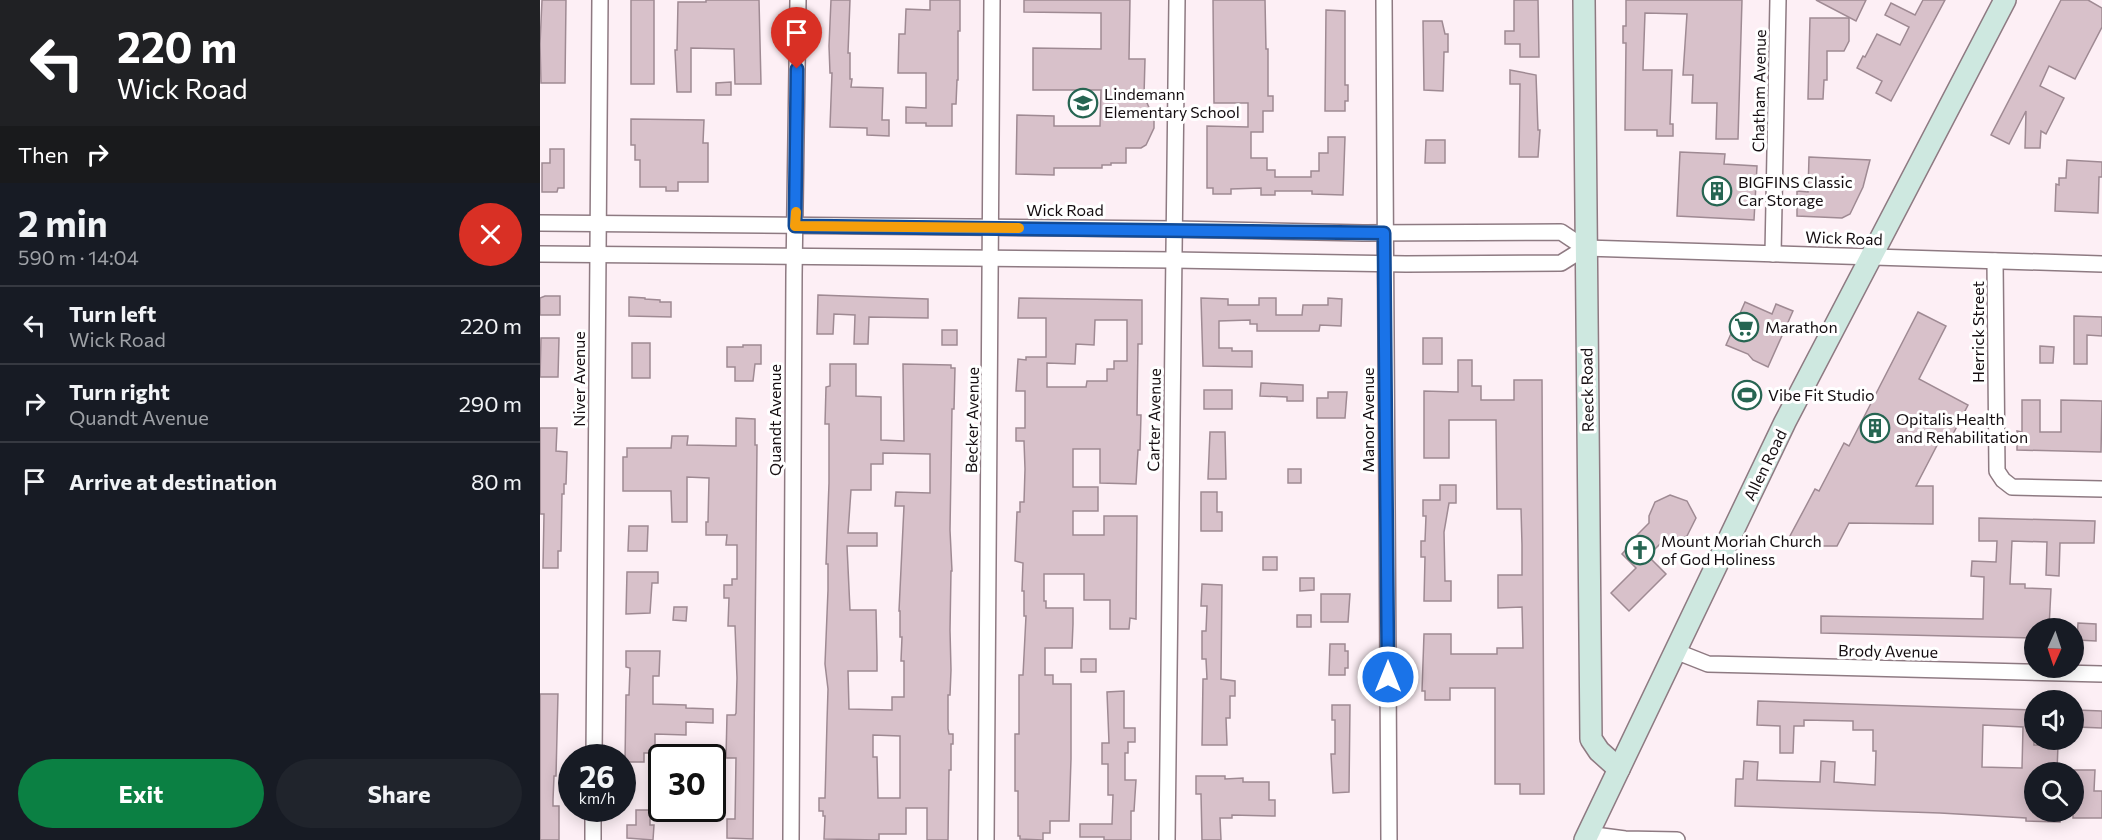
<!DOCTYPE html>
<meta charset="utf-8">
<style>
:root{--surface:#171b24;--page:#20242c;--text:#f1f3f6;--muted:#9ea1a6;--line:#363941;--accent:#0b8043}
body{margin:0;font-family:Commissioner,sans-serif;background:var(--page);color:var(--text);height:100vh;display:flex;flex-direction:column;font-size:22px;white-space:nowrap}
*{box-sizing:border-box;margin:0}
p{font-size:20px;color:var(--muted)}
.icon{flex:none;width:33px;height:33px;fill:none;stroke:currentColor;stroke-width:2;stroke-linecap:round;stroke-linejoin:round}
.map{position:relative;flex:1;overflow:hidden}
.panel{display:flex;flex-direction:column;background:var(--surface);width:540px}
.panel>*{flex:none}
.hud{background:#202124;color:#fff;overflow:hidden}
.needle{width:39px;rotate:183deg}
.buttons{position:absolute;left:1484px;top:618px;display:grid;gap:12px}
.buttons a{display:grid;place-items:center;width:60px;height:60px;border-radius:50%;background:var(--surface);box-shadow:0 3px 15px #0003;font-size:30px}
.speed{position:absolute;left:18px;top:744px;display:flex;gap:12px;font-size:30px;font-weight:700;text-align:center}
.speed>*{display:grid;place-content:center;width:78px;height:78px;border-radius:50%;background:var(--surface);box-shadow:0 3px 15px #0003;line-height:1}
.speed small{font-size:15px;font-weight:400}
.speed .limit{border:3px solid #111;border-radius:9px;background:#fff;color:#111}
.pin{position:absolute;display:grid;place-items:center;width:51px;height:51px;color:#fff;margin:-62px -26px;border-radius:50% 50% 50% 0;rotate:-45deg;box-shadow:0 0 6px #0007}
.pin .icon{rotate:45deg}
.me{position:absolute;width:66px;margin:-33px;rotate:0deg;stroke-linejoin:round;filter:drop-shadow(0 0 4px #0008)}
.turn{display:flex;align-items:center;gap:21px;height:126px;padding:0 18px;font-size:27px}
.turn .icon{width:78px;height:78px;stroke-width:2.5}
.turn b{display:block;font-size:42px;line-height:51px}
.then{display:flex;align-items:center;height:57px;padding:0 18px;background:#0003;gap:12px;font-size:22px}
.round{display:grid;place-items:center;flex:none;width:63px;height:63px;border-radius:32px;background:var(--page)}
.summary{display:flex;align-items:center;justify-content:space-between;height:102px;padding:0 18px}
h1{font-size:36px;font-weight:700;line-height:45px}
.cta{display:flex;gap:12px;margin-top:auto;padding:12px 18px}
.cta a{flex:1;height:69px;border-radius:36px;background:var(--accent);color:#fff;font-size:24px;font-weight:700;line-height:69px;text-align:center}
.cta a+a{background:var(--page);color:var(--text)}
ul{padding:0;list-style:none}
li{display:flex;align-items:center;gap:18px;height:78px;padding:0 18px;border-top:2px solid var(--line)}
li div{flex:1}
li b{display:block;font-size:22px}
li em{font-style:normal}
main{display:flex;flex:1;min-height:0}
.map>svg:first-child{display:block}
.building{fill:#d8c1ca;stroke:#9f8a93;stroke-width:1.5;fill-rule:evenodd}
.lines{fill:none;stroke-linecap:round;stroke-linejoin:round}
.street-casing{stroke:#8e7a82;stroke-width:18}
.secondary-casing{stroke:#8e7a82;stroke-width:24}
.street{stroke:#fff;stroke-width:15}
.secondary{stroke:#cee8e0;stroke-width:21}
.route-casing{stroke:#114b97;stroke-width:15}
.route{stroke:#1a73e8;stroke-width:10}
.slow{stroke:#f59e0b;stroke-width:10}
.labels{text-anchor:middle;stroke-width:6;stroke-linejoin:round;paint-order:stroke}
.street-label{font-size:16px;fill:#140d10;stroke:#fff}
.poi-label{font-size:16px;fill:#140d10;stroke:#fff;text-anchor:start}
</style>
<main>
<section class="panel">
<div class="hud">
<div class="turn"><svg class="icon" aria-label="left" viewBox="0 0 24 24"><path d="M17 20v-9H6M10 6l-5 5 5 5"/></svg><div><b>220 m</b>Wick Road</div></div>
<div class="then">Then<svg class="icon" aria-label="right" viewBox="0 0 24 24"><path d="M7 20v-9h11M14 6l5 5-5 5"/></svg></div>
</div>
<div class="summary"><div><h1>2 min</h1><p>590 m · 14:04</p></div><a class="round" style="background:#d93025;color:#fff"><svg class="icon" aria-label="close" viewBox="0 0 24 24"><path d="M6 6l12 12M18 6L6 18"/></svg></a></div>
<ul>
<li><svg class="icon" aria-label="left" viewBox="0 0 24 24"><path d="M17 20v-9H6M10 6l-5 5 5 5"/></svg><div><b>Turn left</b><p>Wick Road</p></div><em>220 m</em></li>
<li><svg class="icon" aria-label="right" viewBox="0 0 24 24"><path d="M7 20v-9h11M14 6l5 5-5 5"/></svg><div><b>Turn right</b><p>Quandt Avenue</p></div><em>290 m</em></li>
<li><svg class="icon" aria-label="arrive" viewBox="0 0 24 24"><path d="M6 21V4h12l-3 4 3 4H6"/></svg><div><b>Arrive at destination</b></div><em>80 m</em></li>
</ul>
<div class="cta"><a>Exit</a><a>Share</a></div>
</section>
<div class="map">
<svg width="1562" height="840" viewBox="0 0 1562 840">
<rect width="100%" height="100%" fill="#fdeff5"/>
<!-- building -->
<g class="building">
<polygon points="2,0 26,0 25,83 1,83 0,44"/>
<rect x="91" y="0" width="23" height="84"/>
<polygon points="166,0 219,0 221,84 195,84 194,49 151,48 151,92 137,92 135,50 137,50 138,2 166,2"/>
<polygon points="291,0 310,0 308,53 310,53 310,79 312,79 311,87 343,88 342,120 349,120 349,136 327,135 327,128 290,127 292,73 290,73 289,46"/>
<polygon points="390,0 420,0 420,31 418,31 418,80 417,80 416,104 412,104 412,126 386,126 386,123 366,123 366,107 386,108 386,73 358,73 359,34 365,34 366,9 390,10"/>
<polygon points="484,0 590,0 589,59 605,59 604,96 614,119 614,128 606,145 601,148 586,148 586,163 571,163 571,165 562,165 562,168 514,168 514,175 476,174 477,115 514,116 514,126 560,126 561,90 493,90 493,48 561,49 561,13 484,12"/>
<polygon points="673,0 725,0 726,49 728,49 728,96 733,96 733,111 723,111 723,132 711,132 711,158 727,158 727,170 735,170 735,177 771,177 771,171 779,171 779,153 788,153 788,137 805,137 803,195 772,194 772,191 735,191 735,195 721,195 721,188 691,189 691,194 673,194 673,188 667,188 667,126 708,127 708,103 674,103"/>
<polygon points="974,0 998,0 999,57 980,57 980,44 965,44 965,31 974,31"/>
<polygon points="1086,0 1202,0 1198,139 1176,139 1177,103 1152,103 1153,75 1143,75 1147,14 1105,13 1103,70 1132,70 1130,124 1133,124 1133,136 1117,136 1117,130 1085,130 1086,43 1083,43 1083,26 1086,26"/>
<polygon points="1276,0 1326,0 1316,21"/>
<polygon points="1383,0 1405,0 1351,101 1336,93 1342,81 1317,68 1323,56 1325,57 1337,34 1360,45 1369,27 1345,15 1351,3 1375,15"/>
<polygon points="1521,0 1548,0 1562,8 1562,27 1535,79 1509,66 1500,86 1524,98 1506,134 1501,131 1500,148 1485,148 1486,111 1469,144 1451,135"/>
<polygon points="786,10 805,11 805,85 808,85 808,101 805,101 805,111 785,111"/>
<polygon points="1270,18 1309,18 1309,41 1304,51 1287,51 1287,80 1284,80 1283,99 1268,99"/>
<polygon points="883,21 902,21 905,34 908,34 908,52 904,52 903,91 884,90"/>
<polygon points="970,70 996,75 998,130 1000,130 998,157 979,157 980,84 970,84"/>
<polygon points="191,82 191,95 176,95 176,83"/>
<polygon points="91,119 164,120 163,143 168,143 168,182 138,182 138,191 126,191 126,187 100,187 100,160 95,160 95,145 91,145"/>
<polygon points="886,140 905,140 905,163 885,163"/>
<polygon points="10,149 24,149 24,188 18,188 17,192 2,192 2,163 10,163"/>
<polygon points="1140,152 1185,154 1184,164 1217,166 1214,220 1137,216"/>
<polygon points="1269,157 1330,160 1323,187 1310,214 1302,218 1257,216 1257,191 1268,192"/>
<polygon points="1527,160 1562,162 1562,177 1559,177 1558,213 1515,211 1516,184 1519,185 1519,178 1526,178"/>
<polygon points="278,295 388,299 388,318 329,317 328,344 314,344 315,315 294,314 293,334 277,334"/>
<polygon points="5,296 20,296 20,315 0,315 0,298"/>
<polygon points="89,297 105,298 105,299 120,300 120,302 131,302 131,317 89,316"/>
<path d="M479,298L602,300V344H598L597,415H601L600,450H598L596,484L560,483V449H533V487H558V511H533V535H564V516H597L596,619L590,618L589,629H570V600H544V574H504V601H506V608H533V624L532,648H505V675H513V684H531V759L529,821H510V833H503V840L480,839V836H478V791H475V734H479V675H483L486,616H484V591H482L483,563L475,561L477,512H480V502H484L485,469L484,441H476V428H485V391H476L478,359L486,360V357H506V318H478ZM555,320H587V361H574V369H567V381H547L546,387H507V363L535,364L536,344L554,345Z"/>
<polygon points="661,298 688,299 688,305 719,305 719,298 736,298 736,315 762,315 763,305 788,305 788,298 802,299 801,326 780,325 779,331 717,331 717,324 710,324 710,320 679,321 679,348 692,348 692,351 712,351 712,367 663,366"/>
<polygon points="1205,302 1232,314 1236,304 1253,311 1228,367 1213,360 1208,354 1186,345"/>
<polygon points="1378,312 1406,326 1379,379 1428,405 1413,434 1405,430 1376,486 1393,486 1393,524 1309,523 1297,546 1262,546 1252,541 1254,538 1250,536 1275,489 1279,491 1304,443 1309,446"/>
<polygon points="1534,316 1562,317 1562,336 1547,335 1547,364 1534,364"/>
<rect x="402" y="330" width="15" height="15"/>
<polygon points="1,338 19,338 18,377 0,377"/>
<rect x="883" y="338" width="19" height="26"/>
<rect x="92" y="343" width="18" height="35"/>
<polygon points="203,345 221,345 221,364 215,364 213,381 195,381 195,367 187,367 187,347 203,347"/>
<polygon points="1500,346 1514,347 1513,363 1500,363"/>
<polygon points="918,360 932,360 932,386 941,386 941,400 974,400 974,380 1002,380 1004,794 980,794 980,784 955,784 955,688 910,688 910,700 885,700 885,691 882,691 884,634 911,634 911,654 957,654 957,648 983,648 982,607 958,608 958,575 982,575 982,545 981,509 957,509 956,420 909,420 909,458 884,458 884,391 918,392"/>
<path d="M290,364H316V396L341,397V440L364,441L363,364L411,365V368H415L414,409H412L410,530L412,571H411L410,630L411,670L410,695H408V729L409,734H413V744H411V770H409L408,840H387V808H366V834H339V840L284,839L285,816H283V811H279V798H285L287,722L288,689L285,664L288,590V564H286L289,483V424H285L286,387L290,386ZM343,453L390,454V493L356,492L355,506H364L359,611H360V637H362L361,661H364V697H352V710L309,709L308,671H337V657L336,610H310L307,546H337V533H308L311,490H331V464H343ZM333,735L360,736V798H338L337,757H333Z"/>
<polygon points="721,383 763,385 763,401 747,401 747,397 720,396"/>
<rect x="664" y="390" width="28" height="19"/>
<polygon points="788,392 807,392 805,418 777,418 777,398 788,398"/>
<polygon points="1482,400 1500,400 1500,432 1521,432 1521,400 1562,401 1561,452 1477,450 1477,431 1482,432"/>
<polygon points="196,418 215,419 215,445 217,445 213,839 187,838 187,819 195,819 196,758 186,758 187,715 195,715 196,713 197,678 195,626 188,626 189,598 184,598 184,585 192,585 192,579 197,579 197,545 186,545 187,535 166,535 166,522 168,522 169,478 147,477 147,522 132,522 131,491 83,491 83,457 87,457 87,448 131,448 132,436 148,436 147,445 196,446"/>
<polygon points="0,428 17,428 16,451 27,452 26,484 24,484 24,494 22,494 21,551 18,551 18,568 3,568 4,514 0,514"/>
<polygon points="670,432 685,432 686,479 668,479"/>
<rect x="748" y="469" width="13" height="14"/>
<polygon points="900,485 916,485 916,503 909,503 904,532 905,581 911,581 911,601 884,601 885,557 881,557 881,541 885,541 886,516 883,516 883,500 900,500"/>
<polygon points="661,492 677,492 677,512 682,512 682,531 661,531"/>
<polygon points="1130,495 1147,501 1156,518 1147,536 1134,542 1122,542 1108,556 1126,574 1089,611 1071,593 1096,568 1082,554 1093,542 1091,541 1109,523 1109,516 1115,502"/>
<polygon points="1439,518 1555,521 1554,543 1520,543 1519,576 1506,575 1507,542 1472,541 1470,584 1485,584 1485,588 1511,589 1509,628 1494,628 1494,638 1281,633 1281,616 1443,619 1444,577 1431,576 1432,561 1456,562 1457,541 1439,541"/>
<polygon points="89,526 108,526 107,551 88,551"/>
<rect x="723" y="557" width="14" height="13"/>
<polygon points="87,572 118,572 118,583 112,583 110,613 86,614"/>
<polygon points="760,578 774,578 774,590 760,591"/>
<polygon points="662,584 682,585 681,679 695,681 695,696 690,696 690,718 686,718 687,745 662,745 663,679 667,679 666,659 662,659 662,631 666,631 667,606 661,606"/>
<polygon points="781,594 810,594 808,622 781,622"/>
<polygon points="134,607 147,607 146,621 133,620"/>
<rect x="757" y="615" width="14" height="12"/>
<polygon points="1538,623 1556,624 1556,641 1537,640"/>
<polygon points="790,644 805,644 805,651 808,651 808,668 805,668 805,675 789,675"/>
<polygon points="86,651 120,651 119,676 113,676 113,704 146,705 146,708 173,709 173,723 146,722 146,735 115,734 115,753 104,753 104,762 85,762 86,695 89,695 90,668 86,667"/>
<rect x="541" y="659" width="15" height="13"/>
<polygon points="584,691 584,728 595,728 595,742 588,742 588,753 585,753 585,780 596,780 594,811 591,811 591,840 564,840 564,837 540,837 540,824 572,824 573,795 568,795 568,764 562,764 562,743 569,743 567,692"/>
<polygon points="0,694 18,694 16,776 14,776 13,800 13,806 19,806 19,840 0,840"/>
<path d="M1218,701L1494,710V745H1518L1517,772H1494V812H1520V822L1486,821V818L1400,813L1195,806L1196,779H1203L1204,761L1218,762L1217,780L1280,782L1281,761L1295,762L1294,782L1335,785L1336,751H1333V730H1313V721L1264,720V726H1254L1253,753H1240V726L1217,725ZM1443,725L1483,727L1482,768L1442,767Z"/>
<polygon points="792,705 810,705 809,792 793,793 791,754 795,754 795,720 792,720"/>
<polygon points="1537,710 1562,711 1562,728 1537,727"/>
<polygon points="1533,770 1555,770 1554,791 1562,791 1562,818 1533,818"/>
<polygon points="656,776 685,776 685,779 703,778 703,782 729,782 729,800 735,800 735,816 692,815 692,818 680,818 681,840 662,840 661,794 656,794"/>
<polygon points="96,810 110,810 110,825 114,825 113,840 87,838 87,825 96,825"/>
</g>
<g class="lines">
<!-- street casing -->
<g class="street-casing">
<g id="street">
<polyline points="844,0 849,840"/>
<polyline points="0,223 635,229 823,233 1021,232 1045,248 1562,264"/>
<polyline points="0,254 634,260 866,264 1021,263 1045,248"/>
<polyline points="1233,254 1238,0"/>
<polyline points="1455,261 1457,471 1463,480 1472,487 1562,489"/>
<polyline points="1135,651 1168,664 1562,674"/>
<polyline points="54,758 60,0"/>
<polyline points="1047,834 1085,839 1137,840"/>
<polyline points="53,840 53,808"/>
<polyline points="251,840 254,275 258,0"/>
<polyline points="446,840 452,0"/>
<polyline points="627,840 637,0"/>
</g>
</g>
<!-- secondary casing -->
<g class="secondary-casing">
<g id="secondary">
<polyline points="1044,0 1051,739 1059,751 1079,769"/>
<polyline points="1045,840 1245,422 1465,0"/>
</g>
</g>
<!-- street -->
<use href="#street" class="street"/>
<!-- secondary -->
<use href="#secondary" class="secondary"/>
</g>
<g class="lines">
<!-- route casing -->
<g class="route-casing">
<polyline id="route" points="257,69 255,226 844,233 848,677"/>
</g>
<!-- route -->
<use href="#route" class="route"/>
<!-- slow -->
<polyline class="slow" points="256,212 255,226 479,228"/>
</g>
<!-- icons -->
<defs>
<g id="school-ring" transform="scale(1.5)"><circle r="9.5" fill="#fff" stroke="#266552" stroke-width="1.5"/><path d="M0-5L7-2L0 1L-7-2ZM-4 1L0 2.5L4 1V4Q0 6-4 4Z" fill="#266552"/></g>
<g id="building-ring" transform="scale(1.5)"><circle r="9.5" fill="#fff" stroke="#266552" stroke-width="1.5"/><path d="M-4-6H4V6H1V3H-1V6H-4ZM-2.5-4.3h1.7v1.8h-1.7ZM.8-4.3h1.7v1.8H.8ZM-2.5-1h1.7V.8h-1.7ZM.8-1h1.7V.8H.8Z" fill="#266552"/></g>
<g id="supermarket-ring" transform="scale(1.5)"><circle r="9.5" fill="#fff" stroke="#266552" stroke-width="1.5"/><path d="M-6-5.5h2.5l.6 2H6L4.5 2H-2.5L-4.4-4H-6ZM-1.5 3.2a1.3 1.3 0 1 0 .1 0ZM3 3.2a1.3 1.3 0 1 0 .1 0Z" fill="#266552"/></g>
<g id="stadium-ring" transform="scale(1.5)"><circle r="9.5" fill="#fff" stroke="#266552" stroke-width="1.5"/><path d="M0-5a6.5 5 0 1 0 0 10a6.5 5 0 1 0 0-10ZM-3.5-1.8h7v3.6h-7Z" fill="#266552"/></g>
<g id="church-ring" transform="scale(1.5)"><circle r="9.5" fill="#fff" stroke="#266552" stroke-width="1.5"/><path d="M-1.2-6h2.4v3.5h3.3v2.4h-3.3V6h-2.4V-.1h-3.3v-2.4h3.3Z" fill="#266552"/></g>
</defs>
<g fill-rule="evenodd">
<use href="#school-ring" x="543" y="103"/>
<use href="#building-ring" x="1177" y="191"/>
<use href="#supermarket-ring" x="1204" y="327"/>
<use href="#stadium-ring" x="1207" y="395"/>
<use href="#building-ring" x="1335" y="428"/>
<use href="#church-ring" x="1100" y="550"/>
</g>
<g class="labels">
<!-- street labels -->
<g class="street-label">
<text transform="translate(1219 91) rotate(-89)" y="6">Chatham Avenue</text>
<text x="525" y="216">Wick Road</text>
<text transform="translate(1304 238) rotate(2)" y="6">Wick Road</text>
<text transform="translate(1438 332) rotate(-90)" y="6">Herrick Street</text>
<text transform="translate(39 379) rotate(-90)" y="6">Niver Avenue</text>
<text transform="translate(1047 390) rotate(-91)" y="6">Reeck Road</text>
<text transform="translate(235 420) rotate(-90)" y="6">Quandt Avenue</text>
<text transform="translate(432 420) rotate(-89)" y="6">Becker Avenue</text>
<text transform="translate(614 420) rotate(-89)" y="6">Carter Avenue</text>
<text transform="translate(828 420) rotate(-90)" y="6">Manor Avenue</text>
<text transform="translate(1225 465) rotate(-64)" y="6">Allen Road</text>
<text transform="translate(1348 651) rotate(1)" y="6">Brody Avenue</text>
</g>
<!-- poi labels -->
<g class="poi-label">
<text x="564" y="100">Lindemann<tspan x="564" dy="18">Elementary School</tspan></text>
<text x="1198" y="188">BIGFINS Classic<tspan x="1198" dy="18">Car Storage</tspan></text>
<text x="1225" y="333">Marathon</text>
<text x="1228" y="401">Vibe Fit Studio</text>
<text x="1356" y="425">Opitalis Health<tspan x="1356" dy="18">and Rehabilitation</tspan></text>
<text x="1121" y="547">Mount Moriah Church<tspan x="1121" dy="18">of God Holiness</tspan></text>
</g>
</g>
</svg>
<div class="buttons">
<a><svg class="needle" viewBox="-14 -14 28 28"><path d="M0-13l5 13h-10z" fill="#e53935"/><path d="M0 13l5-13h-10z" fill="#9ea1a6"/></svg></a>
<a><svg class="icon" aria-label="sound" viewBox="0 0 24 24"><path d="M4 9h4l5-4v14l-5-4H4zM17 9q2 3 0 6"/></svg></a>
<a><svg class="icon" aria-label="search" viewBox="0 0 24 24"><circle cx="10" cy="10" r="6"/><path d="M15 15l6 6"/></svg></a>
</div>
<div class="speed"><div>26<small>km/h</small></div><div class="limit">30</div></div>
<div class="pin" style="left:257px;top:69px;background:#d93025"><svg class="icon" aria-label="arrive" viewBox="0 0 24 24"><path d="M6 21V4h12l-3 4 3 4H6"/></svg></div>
<svg class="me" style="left:848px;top:677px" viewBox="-20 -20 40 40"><circle r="17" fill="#1a73e8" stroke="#fff" stroke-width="3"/><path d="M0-11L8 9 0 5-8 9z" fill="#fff"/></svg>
</div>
</main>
